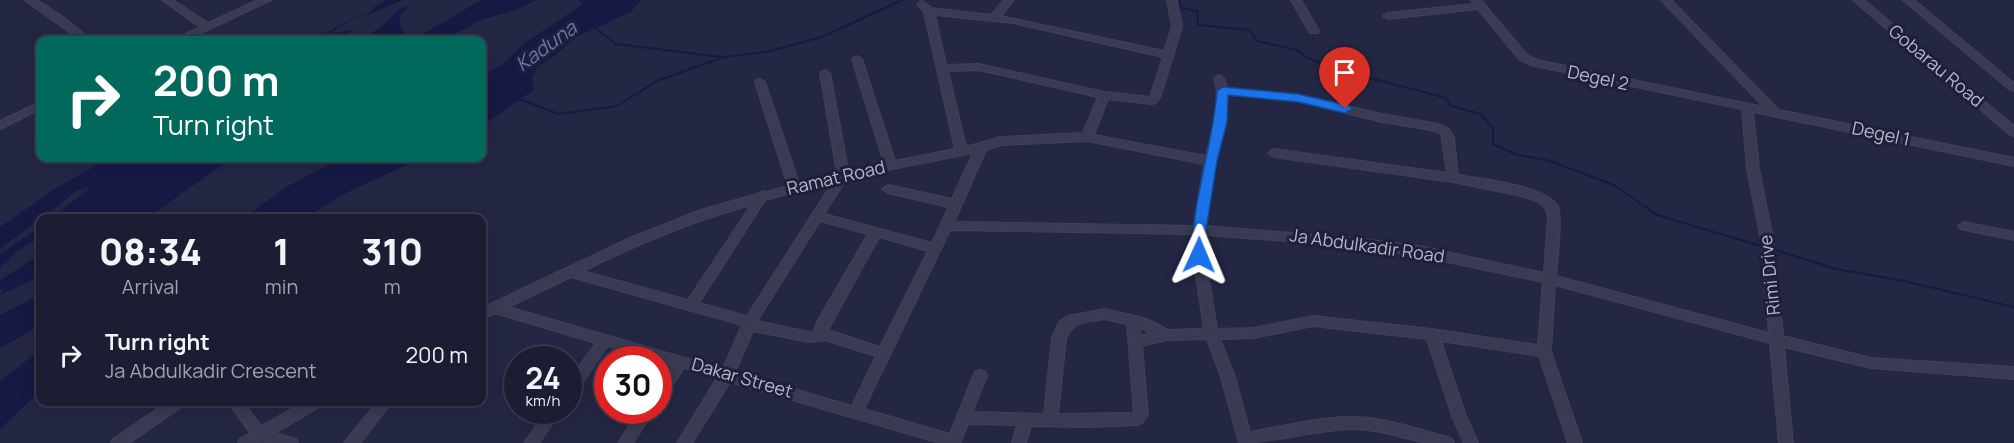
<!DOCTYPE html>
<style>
:root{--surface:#1b1d33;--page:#24263b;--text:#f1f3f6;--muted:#a0a2ac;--line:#393b4e}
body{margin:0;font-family:Manrope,sans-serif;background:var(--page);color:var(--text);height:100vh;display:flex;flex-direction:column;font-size:22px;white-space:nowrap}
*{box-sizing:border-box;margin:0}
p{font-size:20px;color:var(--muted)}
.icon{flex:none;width:33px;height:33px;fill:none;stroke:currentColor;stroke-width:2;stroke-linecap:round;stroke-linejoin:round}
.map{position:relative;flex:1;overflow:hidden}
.side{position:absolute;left:36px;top:214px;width:450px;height:192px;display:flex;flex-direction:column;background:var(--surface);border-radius:12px;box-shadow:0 3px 15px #0003,0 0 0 2px var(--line)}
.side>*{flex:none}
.guide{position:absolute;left:36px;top:36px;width:450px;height:126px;border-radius:12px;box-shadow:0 3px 15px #0003,0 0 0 2px var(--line);background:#00695c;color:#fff;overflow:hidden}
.speed{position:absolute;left:504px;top:346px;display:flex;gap:12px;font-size:30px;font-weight:700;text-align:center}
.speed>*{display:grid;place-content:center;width:78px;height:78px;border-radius:50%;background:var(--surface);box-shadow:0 3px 15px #0003,0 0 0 2px var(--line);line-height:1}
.speed small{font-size:15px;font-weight:400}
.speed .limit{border:9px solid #d22;background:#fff;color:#111}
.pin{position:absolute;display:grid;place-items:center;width:51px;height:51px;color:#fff;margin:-62px -26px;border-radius:50% 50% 50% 0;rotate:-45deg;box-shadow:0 0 6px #0007}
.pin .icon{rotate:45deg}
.me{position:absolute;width:66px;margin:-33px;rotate:1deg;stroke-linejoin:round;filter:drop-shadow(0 0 4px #0008)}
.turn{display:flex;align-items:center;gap:21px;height:126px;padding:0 18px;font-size:27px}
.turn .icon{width:78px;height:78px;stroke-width:2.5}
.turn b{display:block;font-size:42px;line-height:51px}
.eta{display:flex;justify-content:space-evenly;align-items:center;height:102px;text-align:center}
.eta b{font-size:36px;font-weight:800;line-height:42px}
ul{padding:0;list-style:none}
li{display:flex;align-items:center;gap:18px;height:78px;padding:0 18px}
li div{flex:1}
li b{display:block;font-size:22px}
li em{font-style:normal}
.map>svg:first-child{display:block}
.water{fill:#161943}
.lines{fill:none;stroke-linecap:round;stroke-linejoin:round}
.stream{stroke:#161943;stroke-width:2}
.minor-casing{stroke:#404159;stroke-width:2}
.minor{fill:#393b53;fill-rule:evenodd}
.route{fill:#1a73e8;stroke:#114b97;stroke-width:1.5}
.labels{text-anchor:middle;stroke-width:6;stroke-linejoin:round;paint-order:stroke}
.street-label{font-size:18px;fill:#b6b7cd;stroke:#1e1f39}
.water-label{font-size:20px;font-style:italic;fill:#6d72ae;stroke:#1e1f39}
</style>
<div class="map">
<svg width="2014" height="443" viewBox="0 0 2014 443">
<rect width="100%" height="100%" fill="#242744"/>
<!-- water -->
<g class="water">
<polygon points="386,0 402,0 363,18 378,4 327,35 357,29 335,40 314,40"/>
<polygon points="481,0 537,0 515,10 481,20 444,40 349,40 359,35 364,38 382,26 396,12 406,6 408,8 400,16 400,25 404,34 418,37"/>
<polygon points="578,0 641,0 631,12 576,37 552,58 538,66 532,78 534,89 532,91 482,126 482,78 506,61 523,44 580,6 582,2"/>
<polygon points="110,158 232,158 146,219 50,219 90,188 78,190 0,249 0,227 56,188"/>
<polygon points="341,158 421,158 346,193 303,219 243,219 286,187"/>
<polygon points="40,227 40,237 18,251 0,268 0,254"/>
<polygon points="40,255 40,276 0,295 4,290 0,289 0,280"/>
<polygon points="40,295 40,323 27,333 0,348 0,315"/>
<polygon points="40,350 40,391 0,429 0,381"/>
</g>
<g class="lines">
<!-- stream -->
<g class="stream">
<polyline points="1179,0 1181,8 1197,11 1198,25 1250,30 1257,41 1297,50 1306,57 1329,67 1446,98 1451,106 1481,114 1493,128 1493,144 1517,155 1547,160 1614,185 1657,215 1764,247"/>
<polyline points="595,28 616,44 721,57"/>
<polyline points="516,98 559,114 617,106 657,81 724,57 766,52 822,37 902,0"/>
<polyline points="1772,249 1836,269 1904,281 2014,307"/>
</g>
<!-- minor casing -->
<g class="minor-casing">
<g id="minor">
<polygon points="25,0 37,0 66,19 91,40 80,40"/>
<polygon points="162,0 173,0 208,23 258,0 271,0 186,40 174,40 200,27"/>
<path d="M1004,0H1014L1001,16L1164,51L1172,27L1167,0H1177L1182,27L1160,98L1156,103L1152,104L1108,99L1094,135L1206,156C1213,130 1222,105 1214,78L1219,75L1224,78L1227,88L1298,95L1382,114L1438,124L1449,129L1454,138L1458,175C1480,179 1549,186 1558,207C1563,219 1557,261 1556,276L1769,333L1762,245L1747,169L1742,109L1530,65L1519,59L1478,9L1388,19L1383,16L1388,13L1474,4L1471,0H1481L1527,55L1537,60L1764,107L1661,0H1671L1779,110L2014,158V166L1753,112L1759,169L1774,245L1783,336L1871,358L2014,367V379L1871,368L1784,347L1793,443H1779L1770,343L1555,285L1551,351L1582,443H1568L1539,356L1441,341L1466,416L1478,443H1464L1452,416L1427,339L1313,326L1254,338L1220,339L1235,377L1250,432C1285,426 1320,416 1356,417C1387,418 1417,429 1447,437L1452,439L1454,443C1444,443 1432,443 1422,442C1399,437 1377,429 1354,429C1315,429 1278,443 1239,443L1221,377L1207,339L1166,340L1142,346L1148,415L1142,423L1137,425L1088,427L1031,426L1026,443H1012L1017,425L968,424L960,443H940L730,382L692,443H677L717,378L684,368L663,399L658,401V383L672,365L608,346L573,396L568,398V381L596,343L495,313L482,319V308L630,238L701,210L757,194L763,191L767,192L788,186L755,82L756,80L760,79L765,82L799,183L837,173L820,73L825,70L830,73L848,170L884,163L852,59L857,56L862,59L895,161L955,149L924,12L917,4L922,1L932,8L991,15ZM935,15L1013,23L1163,57L1150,97L1104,92L979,64L946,65ZM979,70L1098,97L1083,133L1000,137L966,147L948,71ZM1228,95L1298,101L1382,122L1431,130L1441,134L1447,173L1274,149L1268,153L1274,157L1453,182L1521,196L1539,202L1546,209L1548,217L1544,273L1419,246L1352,238L1206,226L1216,161L1226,122ZM1087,141L1204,164L1194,226L954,222L986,150L1001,145ZM973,153L952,199L888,185L882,189L888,193L949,207L932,243L824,214L847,178ZM833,182L747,316L699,303L765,200ZM751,205L688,300L583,271C638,244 692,221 751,205ZM820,221L868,234L817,322L814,331L809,332L757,321ZM950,230L1193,234V255L1204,329L1168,330L1147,319L1105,309L1068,316L1060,321L1052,338L1044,414L972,412L987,376L985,372L980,370L975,372L973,376L950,434L864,409ZM1205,235L1352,246L1419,256L1543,282L1538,345L1432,329L1313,316L1254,328L1217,329L1205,255ZM879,237L928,251L880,347L828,330ZM571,277L742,325L723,369L508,307ZM1105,319L1127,324L1134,413L1058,414L1066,338C1074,320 1087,322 1105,319ZM1140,328L1151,333L1141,336ZM753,331L809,342L825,340L876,356L852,406L735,372Z"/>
<polygon points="1291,0 1301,0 1319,31 1318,33 1310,33"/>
<polygon points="1853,0 1864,0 2014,126 2014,136 2010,135"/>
<polygon points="1903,0 1914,0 2014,83 2014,91 2010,90"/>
<polygon points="40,102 40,109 0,129 0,121"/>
<polygon points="472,214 476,215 477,219 464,219 466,216"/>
<polygon points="1964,222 2014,232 2014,240 1960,229 1958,226"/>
<polygon points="167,402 185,402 183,406 129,443 111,443 113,439"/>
<polygon points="228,402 243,402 261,426 304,402 323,402 321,406 275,433 296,439 298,443 269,443 261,441 258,443 238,443 240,439 250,433"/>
<polygon points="377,402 392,402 360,443 344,443"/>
<polygon points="546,411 561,411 539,443 524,443"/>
<polygon points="639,411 654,411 633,443 618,443"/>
</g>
</g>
<!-- minor -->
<use href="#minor" class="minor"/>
</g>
<!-- route -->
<path class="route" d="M1223,87L1298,94L1350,106L1352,109L1345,113L1298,102L1228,95L1227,122L1217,161L1206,230V255L1199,261L1192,255C1192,199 1213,146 1217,91Z"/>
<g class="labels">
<!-- street labels -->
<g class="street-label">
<text transform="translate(1936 66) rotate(40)" y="6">Gobarau Road</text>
<text transform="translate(1598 78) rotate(12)" y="6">Degel 2</text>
<text transform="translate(1881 134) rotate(12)" y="6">Degel 1</text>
<text transform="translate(836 178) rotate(-13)" y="6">Ramat Road</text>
<text transform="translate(1367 246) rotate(8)" y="6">Ja Abdulkadir Road</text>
<text transform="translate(1770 275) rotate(-96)" y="6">Rimi Drive</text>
<text transform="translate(742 378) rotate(16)" y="6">Dakar Street</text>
</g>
<!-- water labels -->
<g class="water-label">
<text transform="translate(546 46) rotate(-36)" y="7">Kaduna</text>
</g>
</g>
</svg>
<div class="speed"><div>24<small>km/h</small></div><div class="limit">30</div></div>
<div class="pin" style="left:1345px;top:109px;background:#d93025"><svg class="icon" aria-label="arrive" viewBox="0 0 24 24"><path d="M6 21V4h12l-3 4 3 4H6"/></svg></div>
<svg class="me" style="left:1199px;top:255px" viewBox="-20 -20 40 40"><path d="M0-17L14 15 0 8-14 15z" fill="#1a73e8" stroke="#fff" stroke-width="4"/></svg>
<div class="guide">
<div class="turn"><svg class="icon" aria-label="right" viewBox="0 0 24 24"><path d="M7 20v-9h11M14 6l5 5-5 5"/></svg><div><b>200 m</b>Turn right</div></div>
</div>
<section class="side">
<div class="eta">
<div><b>08:34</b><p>Arrival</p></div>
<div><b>1</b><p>min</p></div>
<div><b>310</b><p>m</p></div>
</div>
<ul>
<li><svg class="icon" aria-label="right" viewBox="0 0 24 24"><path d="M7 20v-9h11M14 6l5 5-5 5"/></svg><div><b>Turn right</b><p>Ja Abdulkadir Crescent</p></div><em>200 m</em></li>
</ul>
</section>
</div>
